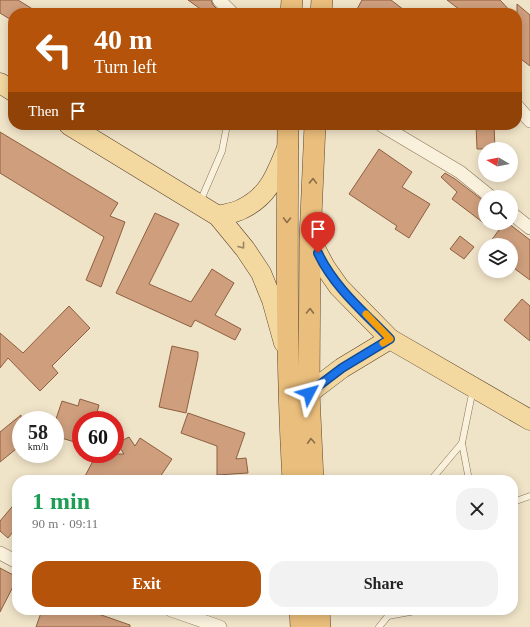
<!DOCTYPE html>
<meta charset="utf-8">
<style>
:root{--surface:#fff;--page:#f2f2f2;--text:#222;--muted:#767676;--accent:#b45309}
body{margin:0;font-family:Georgia,serif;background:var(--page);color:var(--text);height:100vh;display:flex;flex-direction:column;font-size:15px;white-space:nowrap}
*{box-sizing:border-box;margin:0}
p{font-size:13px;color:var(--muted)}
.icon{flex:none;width:22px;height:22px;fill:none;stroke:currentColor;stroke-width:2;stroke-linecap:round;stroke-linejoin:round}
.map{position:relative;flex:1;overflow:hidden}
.panel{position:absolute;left:12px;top:475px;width:506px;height:140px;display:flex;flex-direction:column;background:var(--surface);border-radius:16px;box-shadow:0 2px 10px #0003}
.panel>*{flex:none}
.banner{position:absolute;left:8px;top:8px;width:514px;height:122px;border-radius:16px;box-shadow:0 2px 10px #0003;background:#b45309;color:#fff;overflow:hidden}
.needle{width:26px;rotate:280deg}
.controls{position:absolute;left:478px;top:142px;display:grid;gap:8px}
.controls a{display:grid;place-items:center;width:40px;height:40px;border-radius:50%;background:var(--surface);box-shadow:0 2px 10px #0003;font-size:20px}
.speed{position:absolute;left:12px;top:411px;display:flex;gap:8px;font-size:20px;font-weight:700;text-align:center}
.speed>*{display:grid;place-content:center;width:52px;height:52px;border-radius:50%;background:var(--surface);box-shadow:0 2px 10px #0003;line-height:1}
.speed small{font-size:10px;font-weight:400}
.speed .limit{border:6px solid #d22;background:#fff;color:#111}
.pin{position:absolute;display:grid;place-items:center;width:34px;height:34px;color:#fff;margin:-41px -17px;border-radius:50% 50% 50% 0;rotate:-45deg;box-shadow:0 0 4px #0007}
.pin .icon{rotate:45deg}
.me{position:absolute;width:44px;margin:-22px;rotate:51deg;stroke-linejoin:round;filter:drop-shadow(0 0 3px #0008)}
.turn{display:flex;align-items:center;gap:14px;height:84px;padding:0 20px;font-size:18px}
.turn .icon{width:52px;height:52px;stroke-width:2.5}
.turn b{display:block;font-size:28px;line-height:34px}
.then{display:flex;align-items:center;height:38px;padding:0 20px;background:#0003;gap:8px;font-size:15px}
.round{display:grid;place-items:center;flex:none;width:42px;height:42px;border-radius:16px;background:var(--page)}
.summary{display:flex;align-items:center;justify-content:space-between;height:68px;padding:0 20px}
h1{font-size:24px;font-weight:800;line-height:30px;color:#1e9e55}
.primary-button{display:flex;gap:8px;margin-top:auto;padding:8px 20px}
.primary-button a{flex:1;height:46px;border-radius:16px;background:var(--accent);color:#fff;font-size:16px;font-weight:800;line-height:46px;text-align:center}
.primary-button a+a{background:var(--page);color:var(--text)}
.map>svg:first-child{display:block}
.building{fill:#cf9f7d;stroke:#8d5f41}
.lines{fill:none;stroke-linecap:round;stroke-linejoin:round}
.service-casing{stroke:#8d765c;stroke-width:7}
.minor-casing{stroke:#8d765c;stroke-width:14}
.primary-casing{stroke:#5b4430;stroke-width:21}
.trunk-casing{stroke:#5b4430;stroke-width:22}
.service{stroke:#faf1dc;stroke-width:6}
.minor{stroke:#faf1dc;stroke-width:13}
.primary{stroke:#f3d9a0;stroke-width:20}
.trunk{stroke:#eabe7c;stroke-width:21}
.oneway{stroke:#8b6f49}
.oneway2{stroke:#988460}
.route-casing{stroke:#114b97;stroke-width:10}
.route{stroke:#1a73e8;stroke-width:7}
.slow{stroke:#f59e0b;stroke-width:7}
</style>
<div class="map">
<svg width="530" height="627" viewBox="0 0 530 627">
<rect width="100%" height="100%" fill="#f0e4c8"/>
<!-- building -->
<g class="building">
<polygon points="0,0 18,0 39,13 13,13 13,21 0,13"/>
<polygon points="188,0 211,0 213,5 221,13 206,13"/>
<polygon points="362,0 391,0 408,13 355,13"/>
<polygon points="447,0 500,0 512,13 464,13"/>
<polygon points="517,4 530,15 530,66 517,56"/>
<polygon points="476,125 494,125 495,149 477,149"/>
<polygon points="0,132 118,203 110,216 125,222 101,287 86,280 104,237 0,173"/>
<polygon points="379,149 412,172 402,187 430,204 409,238 395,229 397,226 349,194"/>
<polygon points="445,173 455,179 485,202 485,224 452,199 457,192 441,177"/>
<polygon points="155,213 179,224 149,284 191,302 212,269 234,283 215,315 241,329 235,340 195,320 191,327 116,293"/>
<polygon points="504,223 508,223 530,240 530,280 511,266 511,245 488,245"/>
<polygon points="460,236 474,247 464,259 450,249"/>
<polygon points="522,299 530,306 530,341 504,320"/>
<polygon points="69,306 90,328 52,366 58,373 40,391 8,358 0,368 0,333 23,353"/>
<polygon points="172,346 198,352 198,357 186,413 159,407"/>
<polygon points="80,399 99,405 95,420 81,420 81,444 55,436 55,422 62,401 78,406"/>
<polygon points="188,413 245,433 236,459 246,458 248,473 217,475 217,446 181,433"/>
<polygon points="21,415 21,445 0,462 0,432"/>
<polygon points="129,437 135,446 140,438 172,459 158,480 83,480 95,457 100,459 104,454 124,454 117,443"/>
<polygon points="17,501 17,527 8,538 0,531 0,521"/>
<polygon points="0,568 17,577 17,579 0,612"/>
<polygon points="42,610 87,610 130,625 130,627 36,627"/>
</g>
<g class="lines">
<!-- service casing -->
<g class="service-casing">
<g id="service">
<polyline points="200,202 222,151 227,125"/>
<polyline points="431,480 462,443"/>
<polyline points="469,480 462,443 473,389"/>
<polyline points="513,502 530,496"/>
<polyline points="388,616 421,610"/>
<polyline points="379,627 388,616 389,610"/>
</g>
</g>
<!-- minor casing -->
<g class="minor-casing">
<g id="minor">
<polyline points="219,0 232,13"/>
<polyline points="517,106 530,121"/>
<polyline points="381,125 460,172 491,197"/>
<polyline points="511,213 530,228"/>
<polyline points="0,553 17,562"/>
<polyline points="171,610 220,627"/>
</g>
</g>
<!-- primary casing -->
<g class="primary-casing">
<g id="primary">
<polyline points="0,83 13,91"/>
<polyline points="69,125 218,216 245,249 261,273 272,300 284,343"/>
<path d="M218,216C225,214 235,213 242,209C271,195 276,173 288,146"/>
<polyline points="310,239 325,267 339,287 390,339 530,420"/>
<polyline points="309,393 342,368 390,339"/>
</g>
</g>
<!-- trunk casing -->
<g class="trunk-casing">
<g id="trunk">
<polyline points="291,13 292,0"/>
<polyline points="321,13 322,0"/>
<path d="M288,125C287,243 286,362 293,480"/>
<polyline points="313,480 309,393 310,239 315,125"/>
<polyline points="300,610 301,627"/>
<polyline points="319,610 320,627"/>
</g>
</g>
<!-- service -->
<use href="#service" class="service"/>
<!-- minor -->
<use href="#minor" class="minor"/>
<!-- primary -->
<use href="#primary" class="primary"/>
<!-- trunk -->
<use href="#trunk" class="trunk"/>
</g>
<!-- one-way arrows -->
<defs><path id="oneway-chevron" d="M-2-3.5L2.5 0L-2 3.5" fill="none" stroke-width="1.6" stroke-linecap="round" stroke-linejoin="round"/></defs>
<g class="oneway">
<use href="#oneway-chevron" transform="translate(313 181) rotate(-88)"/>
<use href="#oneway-chevron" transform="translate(287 220) rotate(91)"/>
<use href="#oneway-chevron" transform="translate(310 311) rotate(-89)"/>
<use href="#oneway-chevron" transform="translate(311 441) rotate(-93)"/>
</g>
<use class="oneway2" href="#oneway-chevron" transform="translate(242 246) rotate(52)"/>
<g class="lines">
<!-- route casing -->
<g class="route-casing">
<path id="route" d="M309,393L342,368L390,339C364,312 334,287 318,253"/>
</g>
<!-- route -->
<use href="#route" class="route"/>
<!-- slow -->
<polyline class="slow" points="366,314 390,339 383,343"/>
</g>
</svg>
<div class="controls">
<a><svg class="needle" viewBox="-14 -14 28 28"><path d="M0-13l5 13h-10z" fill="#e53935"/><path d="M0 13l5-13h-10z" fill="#767676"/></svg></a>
<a><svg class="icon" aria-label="search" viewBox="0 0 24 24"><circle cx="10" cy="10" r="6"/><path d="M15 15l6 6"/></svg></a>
<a><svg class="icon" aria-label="layers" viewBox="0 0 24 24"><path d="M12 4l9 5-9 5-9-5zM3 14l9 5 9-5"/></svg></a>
</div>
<div class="speed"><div>58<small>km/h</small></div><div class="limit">60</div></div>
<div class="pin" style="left:318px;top:253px;background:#d93025"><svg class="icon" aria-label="arrive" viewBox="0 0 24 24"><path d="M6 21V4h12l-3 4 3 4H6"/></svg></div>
<svg class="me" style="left:309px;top:393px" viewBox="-20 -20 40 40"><path d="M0-17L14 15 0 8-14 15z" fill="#1a73e8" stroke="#fff" stroke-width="4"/></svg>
<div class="banner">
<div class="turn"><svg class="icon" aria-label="left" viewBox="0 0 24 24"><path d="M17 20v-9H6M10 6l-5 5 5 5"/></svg><div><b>40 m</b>Turn left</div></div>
<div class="then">Then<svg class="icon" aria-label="arrive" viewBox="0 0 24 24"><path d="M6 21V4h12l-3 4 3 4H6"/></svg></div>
</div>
<section class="panel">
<div class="summary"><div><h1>1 min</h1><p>90 m · 09:11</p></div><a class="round"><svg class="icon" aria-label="close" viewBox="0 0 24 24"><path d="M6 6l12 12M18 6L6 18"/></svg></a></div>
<div class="primary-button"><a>Exit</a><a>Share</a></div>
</section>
</div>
